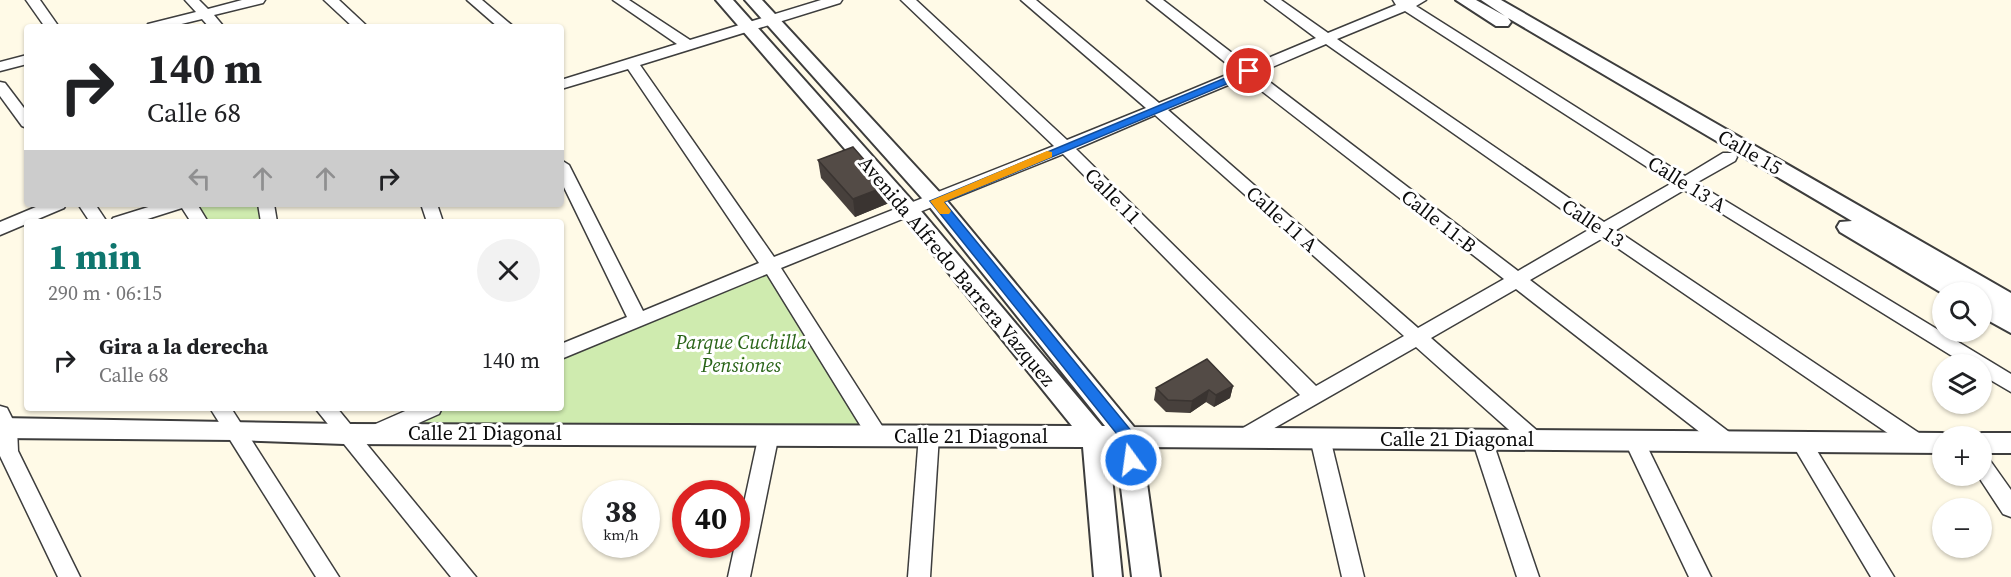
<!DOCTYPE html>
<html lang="es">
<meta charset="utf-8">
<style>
:root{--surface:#fff;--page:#f2f2f2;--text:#202124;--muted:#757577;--accent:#0f766e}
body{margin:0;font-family:"Source Serif 4",serif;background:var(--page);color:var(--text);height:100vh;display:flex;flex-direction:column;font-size:22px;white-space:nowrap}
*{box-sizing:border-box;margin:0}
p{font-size:20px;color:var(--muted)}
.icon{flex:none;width:33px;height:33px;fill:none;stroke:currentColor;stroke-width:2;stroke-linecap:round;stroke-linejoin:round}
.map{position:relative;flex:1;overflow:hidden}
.drawer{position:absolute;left:24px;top:219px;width:540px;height:192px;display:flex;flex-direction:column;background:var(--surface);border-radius:6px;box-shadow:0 2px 4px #0004}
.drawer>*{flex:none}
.top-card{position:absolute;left:24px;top:24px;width:540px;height:183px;border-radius:6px;box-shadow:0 2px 4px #0004;background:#fff;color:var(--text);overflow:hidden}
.buttons{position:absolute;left:1932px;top:282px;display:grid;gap:12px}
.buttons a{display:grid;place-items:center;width:60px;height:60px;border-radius:50%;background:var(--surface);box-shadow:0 2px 4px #0004;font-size:30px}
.speed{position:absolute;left:582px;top:480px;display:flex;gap:12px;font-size:30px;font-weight:700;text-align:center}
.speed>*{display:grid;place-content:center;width:78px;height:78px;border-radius:50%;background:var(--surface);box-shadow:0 2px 4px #0004;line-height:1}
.speed small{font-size:15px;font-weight:400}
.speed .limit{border:9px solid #d22;background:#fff;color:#111}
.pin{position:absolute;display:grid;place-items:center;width:51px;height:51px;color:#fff;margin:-26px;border:3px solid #fff;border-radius:50%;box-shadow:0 2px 6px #0007}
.me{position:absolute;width:66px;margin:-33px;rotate:346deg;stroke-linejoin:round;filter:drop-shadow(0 0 4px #0008)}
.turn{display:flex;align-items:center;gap:21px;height:126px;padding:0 24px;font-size:27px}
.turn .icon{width:78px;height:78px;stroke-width:2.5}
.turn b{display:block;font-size:42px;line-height:51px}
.lanes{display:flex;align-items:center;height:57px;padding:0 24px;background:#0003;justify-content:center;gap:30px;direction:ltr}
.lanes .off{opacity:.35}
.round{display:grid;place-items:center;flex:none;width:63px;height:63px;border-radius:32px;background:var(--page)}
.headline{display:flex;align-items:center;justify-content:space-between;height:102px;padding:0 24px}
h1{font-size:36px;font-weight:700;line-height:45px;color:var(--accent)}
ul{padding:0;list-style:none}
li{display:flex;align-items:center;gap:18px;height:78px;padding:0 24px}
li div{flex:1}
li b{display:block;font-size:22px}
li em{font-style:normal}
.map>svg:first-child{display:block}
.green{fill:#cfebaf}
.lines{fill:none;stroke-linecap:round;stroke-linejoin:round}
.minor-casing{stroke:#3d3d3d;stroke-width:3}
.tertiary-casing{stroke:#3d3d3d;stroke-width:4}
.minor{fill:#fff;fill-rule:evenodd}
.tertiary{fill:#fff;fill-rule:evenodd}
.wall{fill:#47403c}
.shaded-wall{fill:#3a3431}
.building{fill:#534b46;stroke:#3a3431;stroke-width:1.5}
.route{fill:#1a73e8;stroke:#114b97;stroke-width:1.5}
.slow{fill:#f59e0b}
.labels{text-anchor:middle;stroke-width:6;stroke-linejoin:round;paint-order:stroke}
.street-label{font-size:20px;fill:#0a0a0a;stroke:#fff}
.park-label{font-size:20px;font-style:italic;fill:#296418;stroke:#fff}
</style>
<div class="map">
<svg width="2011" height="577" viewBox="0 0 2011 577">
<rect width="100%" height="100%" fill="#fffae7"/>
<!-- green -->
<g class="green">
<polygon points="196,204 259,204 263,222 210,222"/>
<polygon points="766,267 863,424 396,428 438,408 561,408 561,352"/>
</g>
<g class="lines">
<!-- minor casing -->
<g class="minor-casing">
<g id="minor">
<polygon points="26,0 40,0 59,27 45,27"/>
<polygon points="185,0 199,0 208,9 242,0 265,0 263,3 214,15 224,27 209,27 202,19 169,27 146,27 148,24 196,12"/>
<polygon points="324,0 339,0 368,27 353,27"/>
<polygon points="467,0 482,0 514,27 498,27"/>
<path d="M613,0H629L690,40L821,0H842L840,3L640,65L774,257L1054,146L901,0H916L1067,140L1146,108L1021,0H1036L1159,103L1236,71L1147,0H1163L1249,66L1316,38L1265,0H1281L1328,33L1396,5L1393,0H1426L1416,6L1685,176L1723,153H1735L1737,157L1735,161L1696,183L2011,374V392L1982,375V364H1965L1684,190L1616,230L1925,437L1928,443L1925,449L1918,451L1911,449L1603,238L1530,280L1733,435L1736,441L1733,447L1726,449L1719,447L1516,289L1431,338L1541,434L1544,440L1541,446L1534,448L1527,446L1416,347L1243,446L1236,444L1233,438L1236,432L1300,395L1063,154L781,268L884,429L887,435L884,441L877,443L870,441L767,274L561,359V344L627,317L561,181V160L569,165L643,311L759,263L628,69L561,89V80L677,44ZM1405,11L1672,183L1604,222L1337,39ZM1326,44L1590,229L1518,271L1258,73ZM1245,78L1504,279L1418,328L1168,110ZM1155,115L1404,336L1316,386L1076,149Z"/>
<polygon points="27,55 27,64 0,71 0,62"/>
<polygon points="0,82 5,83 27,112 27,128 22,126 0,96"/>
<polygon points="43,204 66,204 64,208 0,235 0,222"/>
<polygon points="78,204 95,204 107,222 90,222"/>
<polygon points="158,204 197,204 208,222 191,222 182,208 138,222 111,222 113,218"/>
<polygon points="258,204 274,204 277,222 261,222"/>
<polygon points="421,204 437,204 443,222 427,222"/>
<polygon points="0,406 7,408 17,428 18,451 80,577 58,577 0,456"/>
<polygon points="210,408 231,408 339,577 316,577"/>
<polygon points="315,408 337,408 476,577 451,577"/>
<polygon points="412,408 442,408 439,414 385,438 378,440 371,438 368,432 371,426"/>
<polygon points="769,426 776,428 779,434 750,577 728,577 759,434 762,428"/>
<polygon points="929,427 936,429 939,435 930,577 908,577 919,435 922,429"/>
<polygon points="1320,430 1327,432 1330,438 1364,577 1342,577 1310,438 1313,432"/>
<polygon points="1482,431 1489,433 1492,439 1539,577 1517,577 1472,439 1475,433"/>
<polygon points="1634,432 1641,434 1711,577 1689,577 1624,440 1627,434"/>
<polygon points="1801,434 1808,436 1894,577 1871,577 1791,442 1794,436"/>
<polygon points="1982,456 1989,459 2011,490 2011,517 2003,514 1978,476 1982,476"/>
</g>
</g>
<!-- tertiary casing -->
<g class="tertiary-casing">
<g id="tertiary">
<polygon points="716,0 733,0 916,205 1102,426 1105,426 929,206 745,0 762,0 943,196 1134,427 1942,433 1951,436 1942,436 1942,453 1142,447 1160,577 1132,577 1116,447 1109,447 1122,577 1094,577 1083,447 344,444 235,440 0,438 0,418 344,424 1072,426 902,215"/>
<polygon points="1456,0 1476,0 1505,16 1481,0 1501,0 2011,293 2011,333 1982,317 1982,292 1969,290 1970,292 1942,293 1840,232 1837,227 1840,222 1852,221 1508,18 1511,22 1508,26 1496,26"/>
<polygon points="1982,433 2011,433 2011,453 1982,453 1982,436 1973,436"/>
</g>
</g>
<!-- minor -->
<use href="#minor" class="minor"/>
<!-- tertiary -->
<use href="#tertiary" class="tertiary"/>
</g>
<!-- wall -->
<g class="wall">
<polygon points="818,160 887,186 889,203 855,217 821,178"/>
<polygon points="1233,386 1230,398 1214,407 1206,402 1190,413 1166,412 1154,400 1156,388"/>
</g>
<!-- shaded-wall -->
<g class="shaded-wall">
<polygon points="887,186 889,203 855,217 853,199"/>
<polygon points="1233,386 1230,398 1214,407 1216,395"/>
<polygon points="1209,390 1206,402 1190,413 1192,401"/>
</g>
<!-- building -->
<g class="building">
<polygon points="853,147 887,186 853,199 818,160"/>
<polygon points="1207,359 1233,386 1216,395 1209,390 1192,401 1168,400 1156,388"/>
</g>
<!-- route -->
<polygon class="route" points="1249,68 1254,71 1253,73 944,202 1133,433 1139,460 1131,467 1123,460 1121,439 930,201"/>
<!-- slow -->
<polygon class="slow" points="1047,151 1052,152 1052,157 944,202 951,211 949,214 940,214 930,201"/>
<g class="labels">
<!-- street labels -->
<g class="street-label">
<text transform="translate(1750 152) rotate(30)" y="7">Calle 15</text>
<text transform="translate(1687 184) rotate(32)" y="7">Calle 13 A</text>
<text transform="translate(1113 196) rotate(45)" y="7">Calle 11</text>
<text transform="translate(1282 219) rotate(42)" y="7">Calle 11 A</text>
<text transform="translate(1439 221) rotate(38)" y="7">Calle 11-B</text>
<text transform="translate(1593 223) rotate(34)" y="7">Calle 13</text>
<text transform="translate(957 271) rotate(50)" y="7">Avenida Alfredo Barrera Vazquez</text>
<text x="485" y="440">Calle 21 Diagonal</text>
<text x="971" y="443">Calle 21 Diagonal</text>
<text x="1457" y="446">Calle 21 Diagonal</text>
</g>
<!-- park labels -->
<g class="park-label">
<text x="741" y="349">Parque Cuchilla<tspan x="741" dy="23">Pensiones</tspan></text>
</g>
</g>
</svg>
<div class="buttons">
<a><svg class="icon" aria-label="search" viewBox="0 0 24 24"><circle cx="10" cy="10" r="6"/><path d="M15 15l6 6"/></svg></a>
<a><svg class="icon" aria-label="layers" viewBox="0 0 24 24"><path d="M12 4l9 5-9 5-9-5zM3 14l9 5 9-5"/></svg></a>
<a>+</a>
<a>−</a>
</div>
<div class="speed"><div>38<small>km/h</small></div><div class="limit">40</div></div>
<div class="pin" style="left:1249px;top:71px;background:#d93025"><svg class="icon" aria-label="arrive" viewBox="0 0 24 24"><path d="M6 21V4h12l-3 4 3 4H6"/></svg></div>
<svg class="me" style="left:1131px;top:460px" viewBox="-20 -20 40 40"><circle r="17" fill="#1a73e8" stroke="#fff" stroke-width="3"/><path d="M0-11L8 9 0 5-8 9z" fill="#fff"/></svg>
<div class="top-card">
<div class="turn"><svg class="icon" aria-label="right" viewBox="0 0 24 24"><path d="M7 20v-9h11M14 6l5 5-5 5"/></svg><div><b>140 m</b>Calle 68</div></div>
<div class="lanes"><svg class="icon off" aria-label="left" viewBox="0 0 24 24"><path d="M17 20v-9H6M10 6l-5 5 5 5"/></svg><svg class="icon off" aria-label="ahead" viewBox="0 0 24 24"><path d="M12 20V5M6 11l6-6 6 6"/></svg><svg class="icon off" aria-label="ahead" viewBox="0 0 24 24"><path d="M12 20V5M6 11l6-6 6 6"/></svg><svg class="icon" aria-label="right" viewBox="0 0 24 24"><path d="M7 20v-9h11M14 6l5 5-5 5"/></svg></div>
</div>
<section class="drawer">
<div class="headline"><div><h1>1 min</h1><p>290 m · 06:15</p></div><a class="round"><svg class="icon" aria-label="close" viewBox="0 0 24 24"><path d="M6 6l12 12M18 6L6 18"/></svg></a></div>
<ul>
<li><svg class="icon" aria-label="right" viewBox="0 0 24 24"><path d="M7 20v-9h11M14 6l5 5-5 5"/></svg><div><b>Gira a la derecha</b><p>Calle 68</p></div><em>140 m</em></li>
</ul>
</section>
</div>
